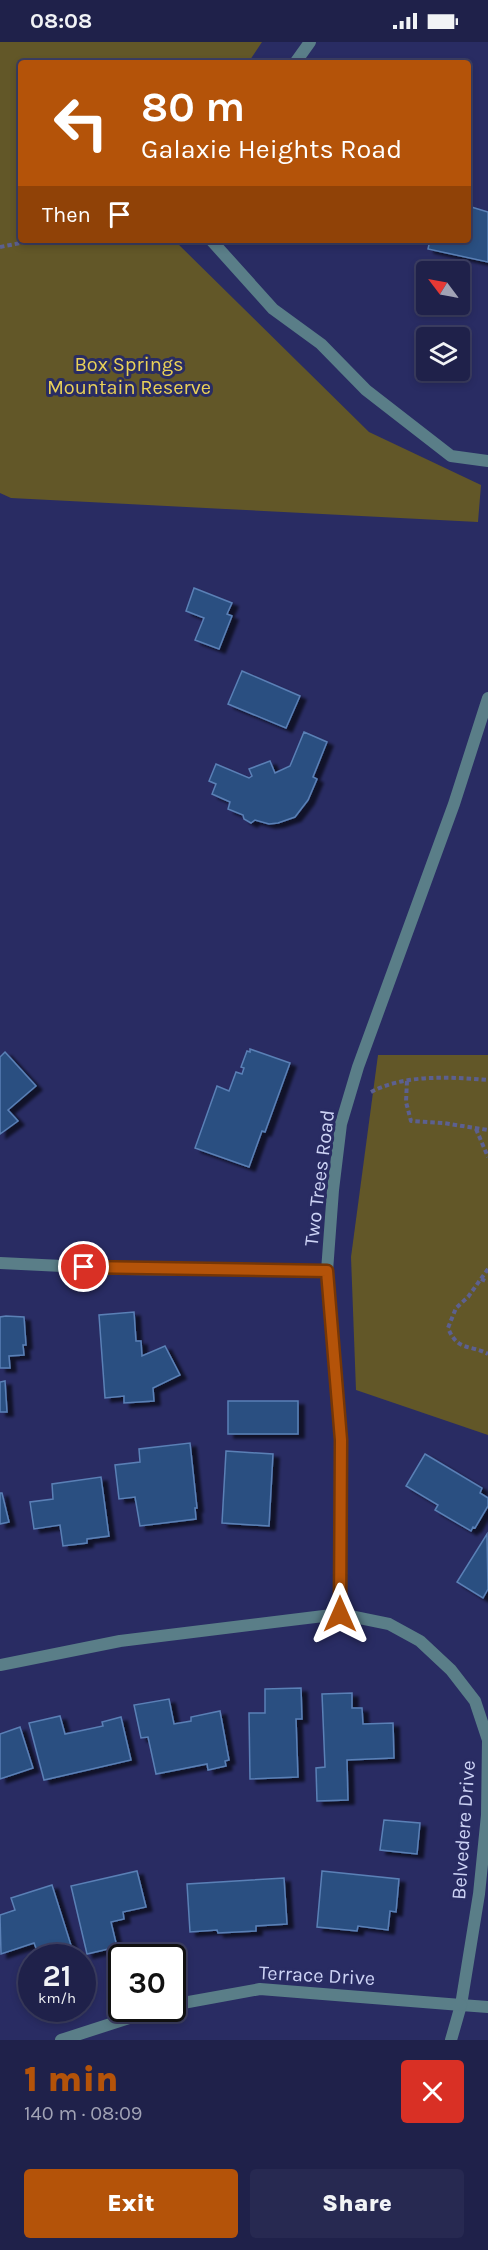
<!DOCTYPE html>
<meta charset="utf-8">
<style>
:root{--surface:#1f214a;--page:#272951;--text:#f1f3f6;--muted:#a1a3b5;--line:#3c3e62;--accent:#b45309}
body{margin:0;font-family:Karla,sans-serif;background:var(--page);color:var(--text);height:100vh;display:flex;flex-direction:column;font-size:22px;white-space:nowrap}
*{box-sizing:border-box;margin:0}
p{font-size:20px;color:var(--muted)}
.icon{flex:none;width:33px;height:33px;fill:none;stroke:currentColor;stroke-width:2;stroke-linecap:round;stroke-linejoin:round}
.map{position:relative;height:1998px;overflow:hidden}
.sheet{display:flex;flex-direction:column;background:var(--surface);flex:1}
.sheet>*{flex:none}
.guide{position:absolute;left:18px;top:18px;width:453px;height:183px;border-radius:6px;box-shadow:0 3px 9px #0003,0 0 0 2px var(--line);background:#b45309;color:#fff;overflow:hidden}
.needle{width:39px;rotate:302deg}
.controls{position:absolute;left:416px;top:219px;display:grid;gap:12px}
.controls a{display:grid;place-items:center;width:54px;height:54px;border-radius:6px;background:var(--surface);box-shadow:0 3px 9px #0003,0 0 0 2px var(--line);font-size:30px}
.speed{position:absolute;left:18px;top:1902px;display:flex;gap:12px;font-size:30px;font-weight:700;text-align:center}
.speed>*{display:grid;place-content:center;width:78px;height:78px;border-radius:50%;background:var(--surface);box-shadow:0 3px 9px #0003,0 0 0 2px var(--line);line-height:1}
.speed small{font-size:15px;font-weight:400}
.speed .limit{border:3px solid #111;border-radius:9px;background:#fff;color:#111}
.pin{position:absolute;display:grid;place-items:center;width:51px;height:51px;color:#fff;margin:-26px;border:3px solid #fff;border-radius:50%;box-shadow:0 2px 6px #0007}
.me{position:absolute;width:66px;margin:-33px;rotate:0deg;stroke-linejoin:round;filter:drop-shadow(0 0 4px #0008)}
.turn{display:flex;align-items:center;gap:21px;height:126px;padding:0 24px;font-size:27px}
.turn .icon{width:78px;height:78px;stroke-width:2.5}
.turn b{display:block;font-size:42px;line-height:51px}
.then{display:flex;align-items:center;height:57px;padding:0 24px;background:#0003;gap:12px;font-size:22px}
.round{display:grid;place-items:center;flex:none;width:63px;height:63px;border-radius:6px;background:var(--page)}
.head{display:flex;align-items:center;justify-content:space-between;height:102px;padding:0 24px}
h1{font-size:36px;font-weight:800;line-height:45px;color:var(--accent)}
.cta{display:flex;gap:12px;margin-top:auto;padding:12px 24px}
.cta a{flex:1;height:69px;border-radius:6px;background:var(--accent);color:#fff;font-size:24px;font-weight:800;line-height:69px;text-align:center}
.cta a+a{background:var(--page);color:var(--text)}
.status{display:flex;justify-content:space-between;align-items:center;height:42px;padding:0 30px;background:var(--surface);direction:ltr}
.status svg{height:16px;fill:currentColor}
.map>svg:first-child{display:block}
.green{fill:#625728}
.building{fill:#2b4f81;stroke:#5a80b6;stroke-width:1.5;filter:url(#shadow)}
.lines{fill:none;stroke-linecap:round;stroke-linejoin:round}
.path{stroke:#5c6090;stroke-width:4;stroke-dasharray:4.5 3;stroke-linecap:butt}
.service{stroke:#5a7e88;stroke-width:12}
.minor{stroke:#5a7e88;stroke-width:12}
.route-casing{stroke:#753606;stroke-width:15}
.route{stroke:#b45309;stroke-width:10}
.labels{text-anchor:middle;stroke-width:6;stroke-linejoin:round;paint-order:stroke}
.park-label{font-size:20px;fill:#ead158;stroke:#292c63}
.street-label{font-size:20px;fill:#cdd3f5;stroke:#292c63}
</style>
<div class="status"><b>08:08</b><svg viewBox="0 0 49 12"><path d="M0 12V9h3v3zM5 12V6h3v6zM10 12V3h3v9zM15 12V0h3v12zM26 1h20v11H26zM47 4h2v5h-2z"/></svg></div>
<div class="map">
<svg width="488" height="1998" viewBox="0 0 488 1998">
<defs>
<filter id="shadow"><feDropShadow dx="6" dy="4" stdDeviation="1.5" flood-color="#0009"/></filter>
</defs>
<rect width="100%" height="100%" fill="#292c63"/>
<!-- green -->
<g class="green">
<polygon points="0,0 262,0 248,21 21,21 21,198 174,198 369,390 481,443 478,480 11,456 0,451"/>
<polygon points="378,1013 488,1013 488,1393 356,1348 351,1215"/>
</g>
<!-- building -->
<g class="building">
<polygon points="468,164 488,170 488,220 428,207 430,198 468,198"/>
<polygon points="194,546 232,561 227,572 232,574 219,607 195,598 204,576 186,569"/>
<polygon points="242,629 300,654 286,686 228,662"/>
<polygon points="304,690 327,700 313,735 317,737 308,758 295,775 278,781 269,782 255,778 251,781 244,777 243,773 228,767 230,760 212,752 216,742 209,739 216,722 249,736 252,734 249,727 270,719 275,731 290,724"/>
<polygon points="250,1007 290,1021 265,1090 262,1089 249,1125 195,1106 217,1044 229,1049 236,1030 242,1032 244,1026 241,1025 247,1009 250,1010"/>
<polygon points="5,1010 36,1044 8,1068 18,1079 0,1092 0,1015"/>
<polygon points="134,1270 136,1299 141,1299 142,1314 165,1304 180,1333 153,1346 154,1359 124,1361 124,1354 105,1356 99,1273"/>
<polygon points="6,1274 24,1275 26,1303 23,1303 24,1313 9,1314 10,1326 0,1326 0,1275"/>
<polygon points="5,1339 7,1370 0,1370 0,1340"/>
<rect x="228" y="1359" width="70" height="33"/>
<polygon points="190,1401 197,1466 195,1466 196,1477 140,1484 135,1455 119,1457 115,1423 140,1420 139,1407"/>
<polygon points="226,1409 273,1412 269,1484 222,1481"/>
<polygon points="425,1412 482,1446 480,1451 488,1456 488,1464 475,1486 473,1485 471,1489 435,1468 438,1463 406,1444"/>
<polygon points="101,1435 109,1494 87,1497 87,1501 63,1504 60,1483 34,1487 30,1460 53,1457 52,1442"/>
<polygon points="0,1451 2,1451 9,1480 0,1482"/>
<polygon points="487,1492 488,1547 483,1556 457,1540"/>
<polygon points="301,1646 302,1677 296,1677 298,1735 250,1737 249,1671 265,1671 265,1647"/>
<polygon points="352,1651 352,1666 362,1666 363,1682 393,1681 394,1716 347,1718 348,1758 317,1759 316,1726 325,1725 322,1652"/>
<polygon points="169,1657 174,1682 191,1679 191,1675 220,1669 229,1718 225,1719 226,1724 208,1728 207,1722 156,1732 148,1695 141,1696 134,1663"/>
<polygon points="60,1674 65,1692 103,1684 102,1680 121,1675 131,1718 44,1738 29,1681"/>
<polygon points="20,1685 33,1726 0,1737 0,1692"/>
<polygon points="384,1778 420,1781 417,1812 380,1808"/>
<polygon points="137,1829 146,1865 123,1870 124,1877 111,1880 117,1905 87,1912 71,1844"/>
<polygon points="322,1829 399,1837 396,1870 390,1869 388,1888 358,1884 357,1889 317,1885"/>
<polygon points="284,1836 287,1882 256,1884 256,1889 218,1891 217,1888 190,1890 187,1842"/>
<polygon points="52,1843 75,1916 40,1916 34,1901 1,1912 0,1873 15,1868 11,1856"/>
</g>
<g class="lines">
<!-- path -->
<g class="path">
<polyline points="0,205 36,198"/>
<polyline points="407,1039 406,1060 411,1079 443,1081 488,1088"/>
<path d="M371,1050C405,1032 450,1035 488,1038"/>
<polyline points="476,1087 488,1115"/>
<path d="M488,1227L468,1255L456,1266L448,1286C458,1310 470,1302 488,1312"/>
<polyline points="481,1237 488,1240"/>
</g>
<!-- service -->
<polyline class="service" points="461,1963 488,1965"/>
<!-- minor -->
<g class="minor">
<polyline points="295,21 310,0"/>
<polyline points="211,198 273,267 321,302 366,348 451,414 488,419"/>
<polyline points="0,1221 125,1227 327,1229"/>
<polyline points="340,1572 341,1398 327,1229 333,1148 341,1082 358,1025 454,762 488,656"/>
<polyline points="0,1623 120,1599 340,1572 389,1582 420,1599 451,1628 475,1659 488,1698 487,1773 479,1852 461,1963 451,1998"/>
<polyline points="172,1963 260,1947 461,1963"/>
<polyline points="61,1998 160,1966"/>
</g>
</g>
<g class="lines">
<!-- route casing -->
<g class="route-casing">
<polyline id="route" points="84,1225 327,1229 341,1398 340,1572"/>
</g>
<!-- route -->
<use href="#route" class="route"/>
</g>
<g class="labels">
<!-- park labels -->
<g class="park-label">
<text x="129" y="329">Box Springs<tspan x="129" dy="23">Mountain Reserve</tspan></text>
</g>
<!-- street labels -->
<g class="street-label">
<text transform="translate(319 1136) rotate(-83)" y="7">Two Trees Road</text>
<text transform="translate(463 1788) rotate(-86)" y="7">Belvedere Drive</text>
<text transform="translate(317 1933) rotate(3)" y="7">Terrace Drive</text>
</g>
</g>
</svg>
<div class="controls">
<a><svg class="needle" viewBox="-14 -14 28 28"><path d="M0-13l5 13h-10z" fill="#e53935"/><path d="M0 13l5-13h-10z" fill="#a1a3b5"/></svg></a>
<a><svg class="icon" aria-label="layers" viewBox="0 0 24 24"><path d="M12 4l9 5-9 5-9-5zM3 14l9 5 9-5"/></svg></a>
</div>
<div class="speed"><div>21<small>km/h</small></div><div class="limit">30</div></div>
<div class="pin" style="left:84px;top:1225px;background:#d93025"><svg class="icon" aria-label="arrive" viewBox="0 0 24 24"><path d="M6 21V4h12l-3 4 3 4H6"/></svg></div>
<svg class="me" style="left:340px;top:1572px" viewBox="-20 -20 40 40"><path d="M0-17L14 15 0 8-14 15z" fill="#b45309" stroke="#fff" stroke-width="4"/></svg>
<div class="guide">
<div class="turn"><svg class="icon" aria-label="left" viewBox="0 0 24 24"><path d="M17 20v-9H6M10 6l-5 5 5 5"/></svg><div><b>80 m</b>Galaxie Heights Road</div></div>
<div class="then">Then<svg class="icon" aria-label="arrive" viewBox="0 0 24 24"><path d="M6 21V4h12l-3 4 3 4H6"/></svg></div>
</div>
</div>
<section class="sheet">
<div class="head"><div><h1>1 min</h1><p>140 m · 08:09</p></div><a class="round" style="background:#d93025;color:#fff"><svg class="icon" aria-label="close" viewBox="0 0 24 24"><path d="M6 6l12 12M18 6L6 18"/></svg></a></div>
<div class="cta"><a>Exit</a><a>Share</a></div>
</section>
